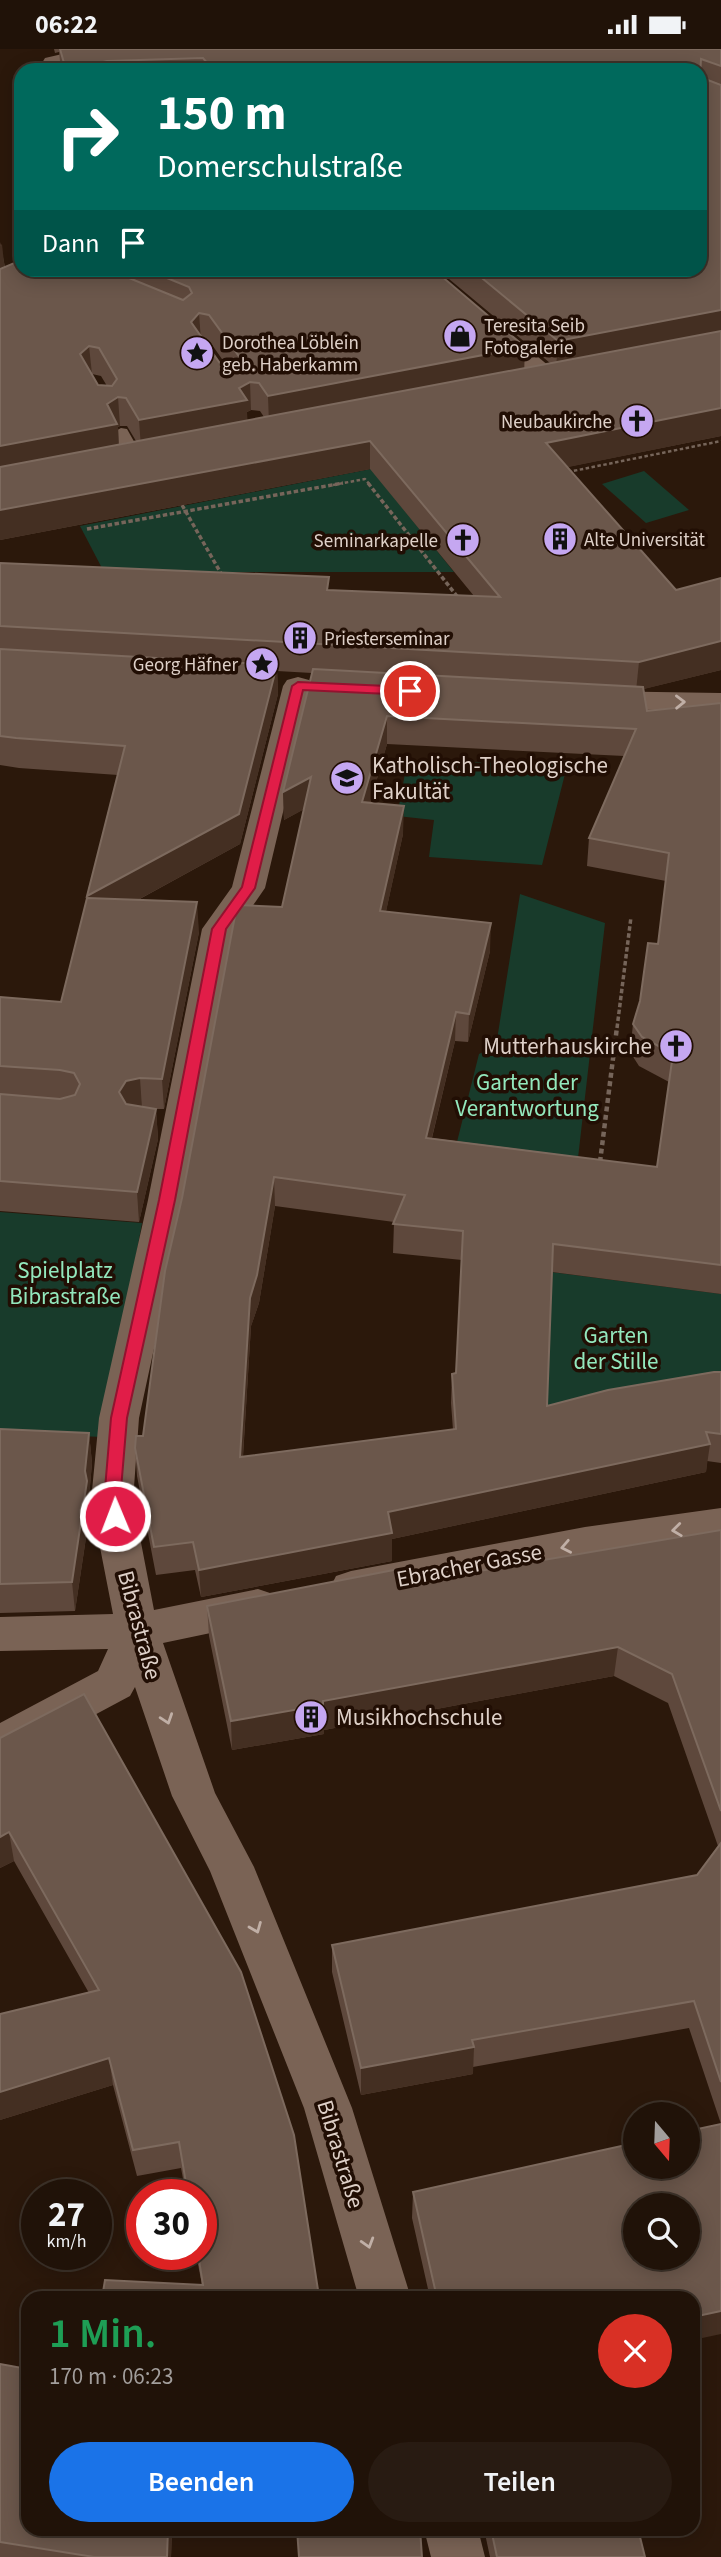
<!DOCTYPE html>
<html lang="de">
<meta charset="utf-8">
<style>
:root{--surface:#201208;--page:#281b12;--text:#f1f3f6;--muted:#a29e9c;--line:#3d3229;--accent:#1a73e8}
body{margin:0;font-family:"Source Sans 3",sans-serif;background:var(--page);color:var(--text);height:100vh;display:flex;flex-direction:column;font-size:26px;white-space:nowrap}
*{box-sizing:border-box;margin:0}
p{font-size:23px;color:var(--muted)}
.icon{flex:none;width:38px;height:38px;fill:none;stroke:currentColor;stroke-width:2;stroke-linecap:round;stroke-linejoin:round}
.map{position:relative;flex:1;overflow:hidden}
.sheet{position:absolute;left:21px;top:2242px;width:679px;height:245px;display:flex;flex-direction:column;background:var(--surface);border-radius:21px;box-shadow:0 4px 18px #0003,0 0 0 2px var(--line)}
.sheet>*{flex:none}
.guide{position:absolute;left:14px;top:14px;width:693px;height:214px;border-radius:21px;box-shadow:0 4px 18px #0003,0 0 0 2px var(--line);background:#00695c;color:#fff;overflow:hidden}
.needle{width:46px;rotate:161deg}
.fabs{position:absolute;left:623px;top:2053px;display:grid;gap:14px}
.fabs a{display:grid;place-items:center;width:77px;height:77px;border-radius:50%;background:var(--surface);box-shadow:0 4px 18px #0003,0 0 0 2px var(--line);font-size:35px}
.speed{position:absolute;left:21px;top:2130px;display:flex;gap:14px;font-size:35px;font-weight:700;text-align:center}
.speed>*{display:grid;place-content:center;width:91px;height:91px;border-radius:50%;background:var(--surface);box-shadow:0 4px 18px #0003,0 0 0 2px var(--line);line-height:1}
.speed small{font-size:18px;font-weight:400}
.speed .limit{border:10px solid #d22;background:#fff;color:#111}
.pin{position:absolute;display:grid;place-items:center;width:60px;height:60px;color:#fff;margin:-30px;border:4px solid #fff;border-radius:50%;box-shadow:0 2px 7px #0007}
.me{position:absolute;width:77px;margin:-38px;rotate:359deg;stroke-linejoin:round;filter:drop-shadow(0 0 5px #0008)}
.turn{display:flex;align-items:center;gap:24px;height:147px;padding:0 28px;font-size:32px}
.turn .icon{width:91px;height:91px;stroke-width:2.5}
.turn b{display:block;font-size:49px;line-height:60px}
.then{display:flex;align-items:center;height:66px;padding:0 28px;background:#0003;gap:14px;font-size:26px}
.round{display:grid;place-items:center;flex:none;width:74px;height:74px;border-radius:37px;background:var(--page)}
.summary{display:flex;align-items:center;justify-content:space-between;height:119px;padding:0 28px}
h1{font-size:42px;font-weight:600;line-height:52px;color:#1e9e55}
.button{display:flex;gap:14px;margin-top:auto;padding:14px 28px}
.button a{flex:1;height:80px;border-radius:42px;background:var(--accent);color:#fff;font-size:28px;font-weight:600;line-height:80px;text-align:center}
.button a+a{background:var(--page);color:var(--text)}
.status{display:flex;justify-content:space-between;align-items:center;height:49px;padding:0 35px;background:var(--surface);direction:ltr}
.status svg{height:19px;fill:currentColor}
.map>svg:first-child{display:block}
.green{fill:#183b2b}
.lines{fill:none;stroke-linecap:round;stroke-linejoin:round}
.path-far2{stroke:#76655a;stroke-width:2.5;stroke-dasharray:3.5 2.5;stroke-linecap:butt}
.path-far1{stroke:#76655a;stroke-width:3.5;stroke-dasharray:4.5 2.5;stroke-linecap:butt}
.path{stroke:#76655a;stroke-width:4.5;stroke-dasharray:5 3.5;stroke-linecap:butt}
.lane{fill:#7a6355;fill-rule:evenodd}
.street{fill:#7a6355;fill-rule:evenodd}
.wall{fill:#5e483c;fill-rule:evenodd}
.shaded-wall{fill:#442f22}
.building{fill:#6b574b;stroke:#7d6a5e;stroke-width:2;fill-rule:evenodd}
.oneway{stroke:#c0afa6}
.route{fill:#e11d48;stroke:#92132f;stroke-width:2}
.labels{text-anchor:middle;stroke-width:7;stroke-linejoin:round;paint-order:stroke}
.far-poi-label{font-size:19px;fill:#ded0c8;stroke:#210e04;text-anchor:start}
.poi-label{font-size:23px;fill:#ded0c8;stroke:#210e04;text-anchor:start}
.park-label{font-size:23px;fill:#93e8bd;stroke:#210e04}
.street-label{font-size:23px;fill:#ded0c8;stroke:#210e04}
</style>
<div class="status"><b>06:22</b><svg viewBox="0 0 49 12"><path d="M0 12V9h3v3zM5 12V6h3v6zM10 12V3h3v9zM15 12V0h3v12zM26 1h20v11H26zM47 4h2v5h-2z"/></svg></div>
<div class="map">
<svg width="721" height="2508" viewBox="0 0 721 2508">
<rect width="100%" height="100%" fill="#2b180b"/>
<!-- green -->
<g class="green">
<polygon points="371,420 454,523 104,523 80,477"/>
<polygon points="644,422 689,461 646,474 602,435"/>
<polygon points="568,713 542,816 429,808 434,771 397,767 407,714"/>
<polygon points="520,845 605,874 578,1109 456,1097 479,1005 496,997"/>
<polygon points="0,1163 142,1174 103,1388 0,1384"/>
<polygon points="551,1223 721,1245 721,1352 545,1385"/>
</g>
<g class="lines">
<!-- path-far2 -->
<g class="path-far2">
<polyline points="568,423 721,392"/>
<polyline points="333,436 365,430 370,436"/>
</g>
<!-- path-far1 -->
<g class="path-far1">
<polyline points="368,434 460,551"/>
<polyline points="182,456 223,528"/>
<polyline points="87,480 343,434"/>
<polyline points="617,979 631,868"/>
</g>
<!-- path -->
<polyline class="path" points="600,1113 617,978"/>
<!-- lane -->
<polygon class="lane" points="121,379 127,380 145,412 142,416 130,416 127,412 112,384"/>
<!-- street -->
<g class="street">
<polygon points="84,0 124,0 121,5 53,21 45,19 42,14 45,9"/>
<polygon points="404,220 432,220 561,327 565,333 561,339 552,341 543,339"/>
<polygon points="298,628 309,631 313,637 265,839 236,881 186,1151 139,1369 133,1452 154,1561 258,1540 273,1545 279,1557 273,1569 258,1574 163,1594 215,1744 254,1818 352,2059 411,2249 359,2249 304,2059 210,1822 172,1747 135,1638 130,1647 16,1708 0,1714 0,1674 98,1622 108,1600 0,1602 0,1568 113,1565 91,1452 99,1369 148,1151 202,880 232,838 283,637 287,631"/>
<polygon points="593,642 721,644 721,662 593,660 582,658 578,651 582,644"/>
<polygon points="721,1459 721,1491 585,1510 351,1556 336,1551 330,1539 336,1527 351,1522 585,1478"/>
<polygon points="424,2480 478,2480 485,2508 431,2508"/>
</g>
</g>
<!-- wall -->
<g class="wall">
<path d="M54,0H721V387L567,418L676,541L721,529V621L643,640L647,662L721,654V1245L552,1223L547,1357L721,1323V1414L707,1412L706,1423L392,1490V1512L201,1548L195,1521L156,1526L137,1427L135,1399L143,1387L282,858L304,760L284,771L283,743L312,624L277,622L278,645L240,795L138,851L199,883L164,1060H155H156L158,1090L139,1173L0,1162V948L61,953L118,726L19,719L0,716V514L329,541L474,547L370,420L0,491V193L5,218L21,220H433L524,319L550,314L437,220H700V21H61L59,3L55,4ZM204,292L210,293L229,320H224ZM92,325L101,327L107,337L98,336ZM251,361L260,362L264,368L247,371V363ZM120,377H127L136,392L119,395L118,378ZM387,695L624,707L589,789L587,817L666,832L658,895L633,975L630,1003L639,1017L669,1033L657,1118L432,1089L455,992L468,993L490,902L386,862L403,785L370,754ZM275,1157L394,1173L393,1204L462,1211L456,1324L452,1325L451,1354L453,1381L243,1408L251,1277L259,1254Z"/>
<polygon points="0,1380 89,1384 92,1414 89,1448 90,1462 75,1562 0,1564"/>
<polygon points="721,1481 721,2285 693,2249 430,2249 412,2169 413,2143 721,2075 689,1979 473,2018 473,2025 361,2046 332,1923 332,1896 697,1826 718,1797 668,1654 614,1627 324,1681 324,1685 232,1701 209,1587 207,1557 402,1535"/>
<polygon points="0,1689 318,2241 202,2236 196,2205 201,2205 201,2146 186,2146 181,2119 137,2127 113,2036 0,2071 0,1965 89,1944 14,1812 0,1819"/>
<polygon points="0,2315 172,2480 171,2508 0,2508"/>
<polygon points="484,2480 638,2480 645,2508 490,2508"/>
</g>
<!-- shaded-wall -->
<g class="shaded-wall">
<polygon points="107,12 107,21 71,21"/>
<polygon points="2,195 5,223 0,226 0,197"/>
<polygon points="721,261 721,284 556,320 558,292"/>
<polygon points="199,264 201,292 191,273"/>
<polygon points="89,297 92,325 80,305"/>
<polygon points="525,298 524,326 269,375 268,347"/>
<polygon points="250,333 251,361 247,363 248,379 141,399 139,371 239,339"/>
<polygon points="118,348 120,377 118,378 119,403 0,426 0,397 107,355"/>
<polygon points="721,359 721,387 544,423 546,394"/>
<polygon points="370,392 370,420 0,491 0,461"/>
<polygon points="721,592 721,621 636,642 639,613"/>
<polygon points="277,616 278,645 240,795 90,877 87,847"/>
<polygon points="387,667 387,695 362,782 362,753"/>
<polygon points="311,728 312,756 284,771 283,743"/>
<polygon points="404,757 403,785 380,890 380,862"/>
<polygon points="197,853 199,883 164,1060 162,1030"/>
<polygon points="491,874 490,902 468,993 469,965"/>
<polygon points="456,963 455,992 425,1117 426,1089"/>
<polygon points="140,1029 142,1059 128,1062 119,1043 126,1032"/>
<polygon points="156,1060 158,1090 139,1173 137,1143"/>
<polygon points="274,1128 275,1157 259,1254 251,1277 241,1436 240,1408 250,1249"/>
<polygon points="89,1384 92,1414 89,1448 90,1462 75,1562 72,1533"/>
<polygon points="710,1395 706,1423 392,1490 392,1512 201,1548 199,1521 388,1463"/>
<polygon points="618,1598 614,1627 324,1681 324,1685 232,1701 231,1672 323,1652"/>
<polygon points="9,1783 14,1812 0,1819 0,1788"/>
<polygon points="474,1998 473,2025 361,2046 361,2019"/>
<polygon points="109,2009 113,2036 0,2071 0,2043"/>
<polygon points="721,2262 721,2285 693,2291 693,2268"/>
<polygon points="168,2480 172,2480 171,2508 167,2508"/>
</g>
<!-- building -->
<g class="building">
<polygon points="60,0 721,0 721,17 701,10 700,28 721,36 721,261 558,292 471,220 700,220 700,21 213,21 203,9 107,12 71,21 66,21"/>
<path d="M19,212L21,213V220H107L183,251L192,244L189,238L145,220H433L525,298L268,347L259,334L250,333L239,339L247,351L139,371L126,349L118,348L107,355L117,375L0,397V220ZM199,264L209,266L243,313L240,320H224L191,273ZM89,297L99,299L117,330L112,337L98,336L80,305Z"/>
<polygon points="721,282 721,359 546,394 676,541 721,529 721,592 639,613 0,577 0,514 329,528 327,541 500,548 370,392 0,461 0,418"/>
<polygon points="0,600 277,616 239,765 87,847 125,697 16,689 0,687"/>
<path d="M313,620L643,638L647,662L721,654V1216L553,1195L547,1357L608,1341L714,1323H721V1385L706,1383L710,1395L388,1463L392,1484L199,1521L193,1493L154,1498L135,1399L136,1387H143L165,1222L182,1149L237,856L282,858L311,728L283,743ZM387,667L636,680L589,789L669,804L658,895L648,894L640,952L633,975L642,988L673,1005L657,1118L426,1089L456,963L469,965L491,874L380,862L404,757L362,753ZM274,1128L405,1146L393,1175L463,1182L456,1324L452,1325L456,1380L240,1408L250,1249L257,1226Z"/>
<polygon points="87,849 197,853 162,1030 140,1029 126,1032 119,1043 126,1055 156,1060 137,1143 0,1132 0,1045 60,1050 75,1046 80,1035 74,1024 60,1021 0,1017 0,948 61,953"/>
<polygon points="0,1380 89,1384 85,1422 87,1432 72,1533 0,1535"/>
<polygon points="721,1481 721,1762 672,1625 618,1598 323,1652 323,1656 231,1672 207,1557 399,1520 402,1535"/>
<polygon points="84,1645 241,1923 294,2086 318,2241 336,2242 339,2249 102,2249 105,2231 203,2236 198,2205 201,2205 201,2146 188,2146 179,2093 133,2101 109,2009 0,2043 0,1965 99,1941 9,1783 0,1788 0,1689"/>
<polygon points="721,1794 721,2033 694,1952 472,1991 474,1998 361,2019 332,1896 697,1826"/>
<path d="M721,2075V2262L693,2268V2249H437L413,2143L635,2094V2118H688V2082ZM635,2156H688V2208H635Z"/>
<polygon points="0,2315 28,2320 28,2480 168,2480 167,2508 94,2508 0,2493"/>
<polygon points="297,2480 420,2480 422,2508 299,2508"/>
<polygon points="491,2480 638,2480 645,2508 497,2508"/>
</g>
<!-- one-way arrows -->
<defs><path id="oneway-chevron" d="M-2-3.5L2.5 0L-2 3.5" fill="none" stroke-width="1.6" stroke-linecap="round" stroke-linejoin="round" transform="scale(1.75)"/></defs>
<g class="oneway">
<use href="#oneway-chevron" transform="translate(680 653) rotate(-1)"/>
<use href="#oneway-chevron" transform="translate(677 1481) rotate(173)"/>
<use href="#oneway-chevron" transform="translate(566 1498) rotate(169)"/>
<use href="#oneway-chevron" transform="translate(167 1670) rotate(71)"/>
<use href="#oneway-chevron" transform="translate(256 1879) rotate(68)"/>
<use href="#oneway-chevron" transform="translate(368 2194) rotate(73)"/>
</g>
<!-- route -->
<polygon class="route" points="298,633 410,638 417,642 410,646 303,641 255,839 226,880 175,1151 127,1369 120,1452 123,1467 121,1471 109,1471 104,1452 111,1369 159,1151 212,880 242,838 292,637"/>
<!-- icons -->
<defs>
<g id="shop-disc" transform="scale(1.75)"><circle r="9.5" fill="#c5a7f1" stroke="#210e04"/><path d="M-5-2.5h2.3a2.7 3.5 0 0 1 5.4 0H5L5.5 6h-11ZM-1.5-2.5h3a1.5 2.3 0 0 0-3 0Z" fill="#111"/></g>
<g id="sight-disc" transform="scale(1.75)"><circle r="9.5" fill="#c5a7f1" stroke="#210e04"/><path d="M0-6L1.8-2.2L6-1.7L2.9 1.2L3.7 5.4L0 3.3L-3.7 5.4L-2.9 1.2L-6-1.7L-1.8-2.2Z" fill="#111"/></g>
<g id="church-disc" transform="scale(1.75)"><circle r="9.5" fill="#c5a7f1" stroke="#210e04"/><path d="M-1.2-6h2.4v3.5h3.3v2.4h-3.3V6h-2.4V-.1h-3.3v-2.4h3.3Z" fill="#111"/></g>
<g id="building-disc" transform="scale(1.75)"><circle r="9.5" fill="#c5a7f1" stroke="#210e04"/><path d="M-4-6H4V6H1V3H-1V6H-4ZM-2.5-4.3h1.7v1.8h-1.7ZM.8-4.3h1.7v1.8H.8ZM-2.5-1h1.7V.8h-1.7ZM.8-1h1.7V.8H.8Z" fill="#111"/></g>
<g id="university-disc" transform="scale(1.75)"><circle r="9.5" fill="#c5a7f1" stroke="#210e04"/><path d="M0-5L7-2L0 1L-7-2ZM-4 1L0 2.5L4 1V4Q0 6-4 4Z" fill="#111"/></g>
</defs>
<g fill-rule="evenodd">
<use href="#shop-disc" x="460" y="287"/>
<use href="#sight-disc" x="197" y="304"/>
<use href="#church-disc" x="637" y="372"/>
<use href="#building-disc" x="560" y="490"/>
<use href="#church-disc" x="463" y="491"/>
<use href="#building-disc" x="300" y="589"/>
<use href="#sight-disc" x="262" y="615"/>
<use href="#university-disc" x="347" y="729"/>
<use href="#church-disc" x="676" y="997"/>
<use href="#building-disc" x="311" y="1668"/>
</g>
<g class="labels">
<!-- far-poi labels -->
<g class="far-poi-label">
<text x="484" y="283">Teresita Seib<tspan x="484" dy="22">Fotogalerie</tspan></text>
<text x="222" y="300">Dorothea Löblein<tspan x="222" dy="22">geb. Haberkamm</tspan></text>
<text x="612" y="379" text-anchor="end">Neubaukirche</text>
<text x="584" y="497">Alte Universität</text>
<text x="438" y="498" text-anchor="end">Seminarkapelle</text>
<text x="324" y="596">Priesterseminar</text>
<text x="238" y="622" text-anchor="end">Georg Häfner</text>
</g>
<!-- poi labels -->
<g class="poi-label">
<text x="372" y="724">Katholisch-Theologische<tspan x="372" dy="26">Fakultät</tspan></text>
<text x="652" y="1005" text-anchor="end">Mutterhauskirche</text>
<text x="336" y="1676">Musikhochschule</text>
</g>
<!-- park labels -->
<g class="park-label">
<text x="527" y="1041">Garten der<tspan x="527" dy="26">Verantwortung</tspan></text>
<text x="65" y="1229">Spielplatz<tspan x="65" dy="26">Bibrastraße</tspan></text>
<text x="616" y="1294">Garten<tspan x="616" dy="26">der Stille</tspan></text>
</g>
<!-- street labels -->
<g class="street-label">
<text transform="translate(469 1516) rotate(-11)" y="8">Ebracher Gasse</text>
<text transform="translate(140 1576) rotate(75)" y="8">Bibrastraße</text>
<text transform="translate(341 2105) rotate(73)" y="8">Bibrastraße</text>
</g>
</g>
</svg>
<div class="fabs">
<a><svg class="needle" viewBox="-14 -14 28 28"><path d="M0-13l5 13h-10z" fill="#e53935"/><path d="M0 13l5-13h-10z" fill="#a29e9c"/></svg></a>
<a><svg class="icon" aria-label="search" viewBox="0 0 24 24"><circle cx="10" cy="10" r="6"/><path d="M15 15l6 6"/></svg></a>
</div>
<div class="speed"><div>27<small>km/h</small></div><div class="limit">30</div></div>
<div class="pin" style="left:410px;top:642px;background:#d93025"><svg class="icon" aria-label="arrive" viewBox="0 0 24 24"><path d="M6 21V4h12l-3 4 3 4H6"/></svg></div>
<svg class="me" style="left:115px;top:1467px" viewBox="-20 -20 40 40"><circle r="17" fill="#e11d48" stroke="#fff" stroke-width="3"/><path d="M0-11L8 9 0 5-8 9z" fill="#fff"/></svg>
<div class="guide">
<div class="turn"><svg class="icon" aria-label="right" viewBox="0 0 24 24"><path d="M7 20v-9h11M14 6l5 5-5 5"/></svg><div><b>150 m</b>Domerschulstraße</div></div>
<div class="then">Dann<svg class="icon" aria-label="arrive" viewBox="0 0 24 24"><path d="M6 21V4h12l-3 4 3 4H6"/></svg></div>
</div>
<section class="sheet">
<div class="summary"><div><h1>1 Min.</h1><p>170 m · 06:23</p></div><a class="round" style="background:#d93025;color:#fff"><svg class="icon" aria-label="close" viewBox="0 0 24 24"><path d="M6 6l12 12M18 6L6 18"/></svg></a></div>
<div class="button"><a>Beenden</a><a>Teilen</a></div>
</section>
</div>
